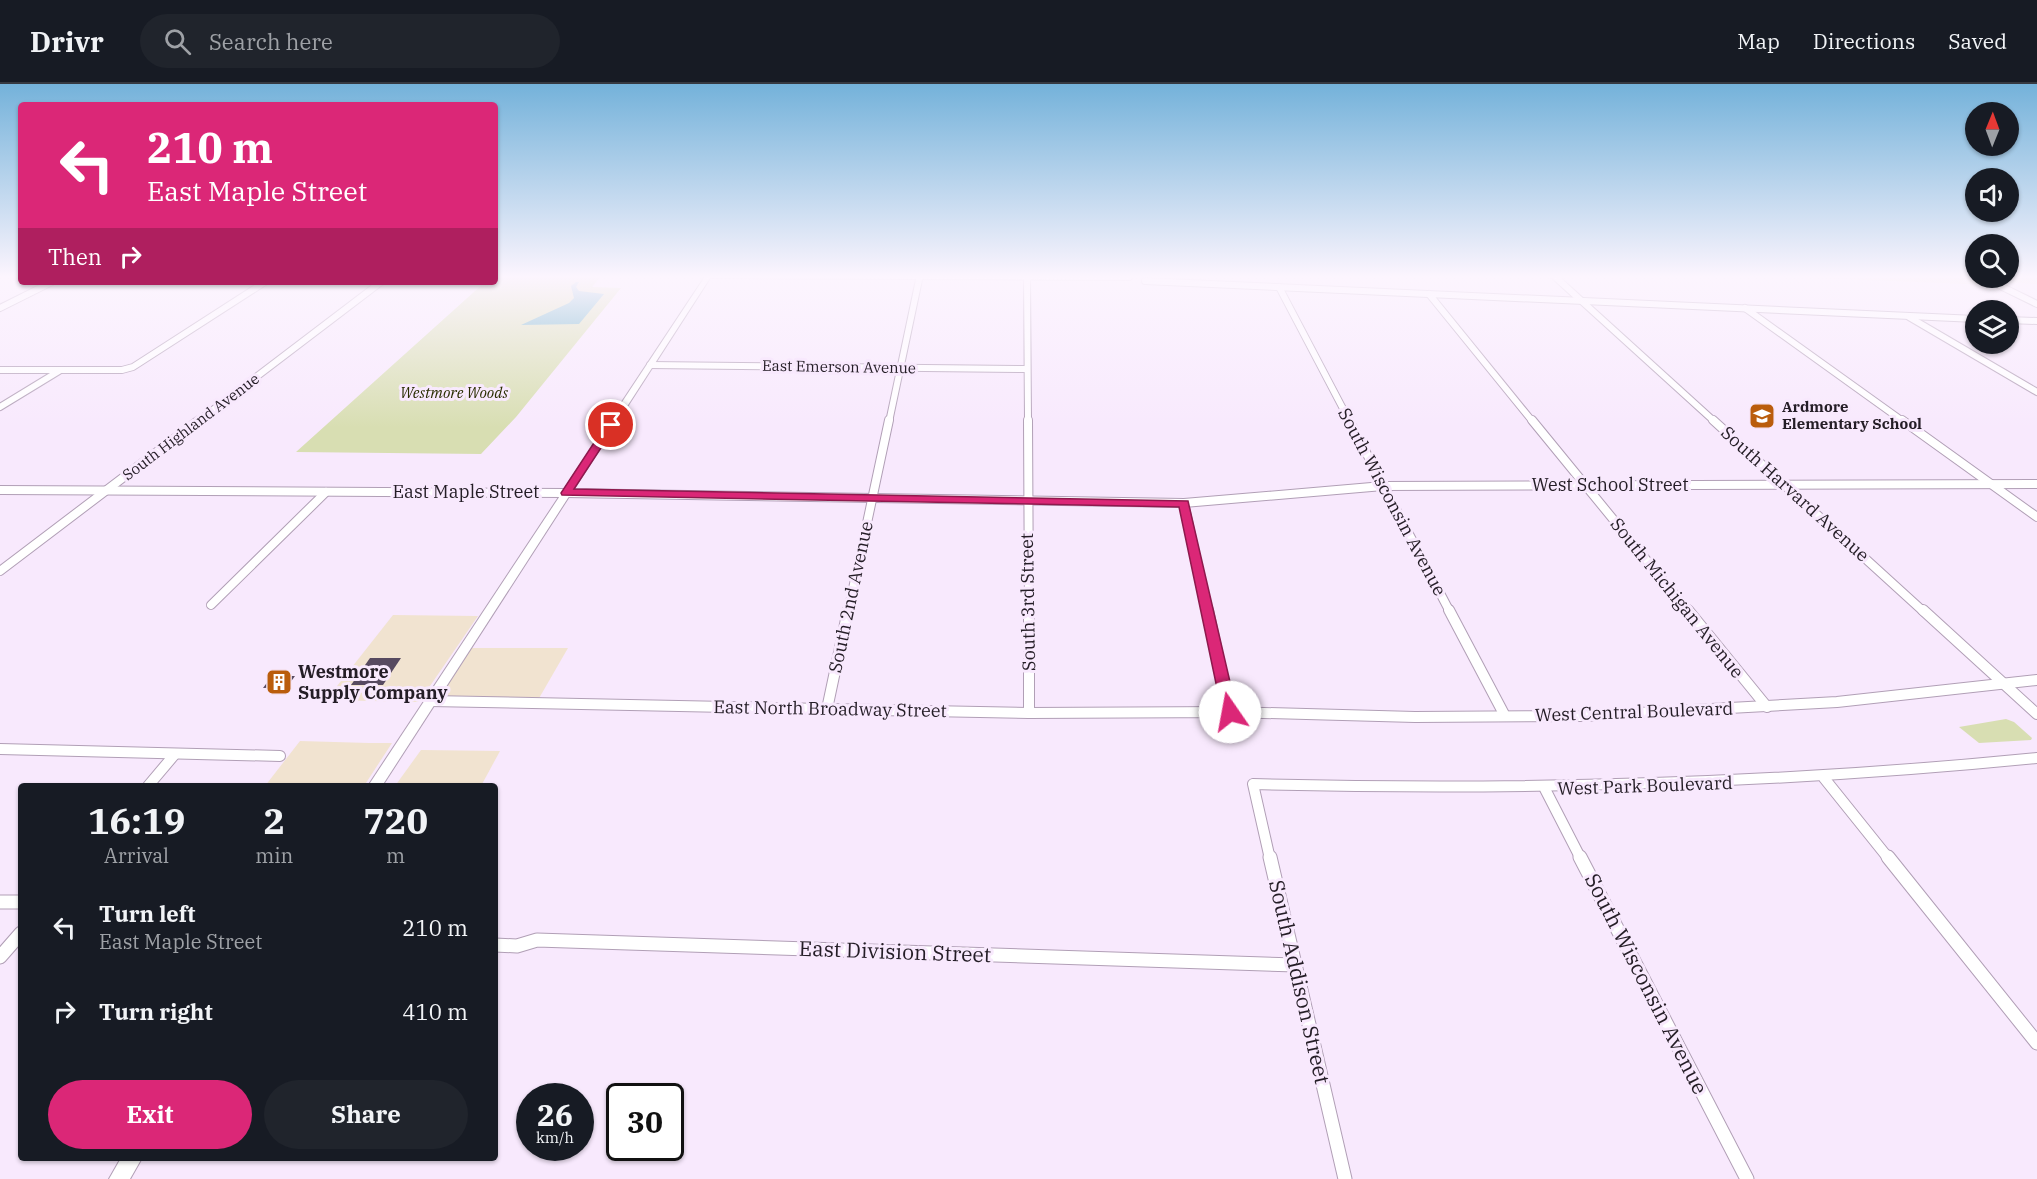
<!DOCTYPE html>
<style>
:root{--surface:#171b24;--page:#20242c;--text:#f1f3f6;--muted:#9ea1a6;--line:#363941;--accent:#db2777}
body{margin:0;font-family:"IBM Plex Serif",serif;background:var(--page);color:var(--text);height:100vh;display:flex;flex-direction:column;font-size:22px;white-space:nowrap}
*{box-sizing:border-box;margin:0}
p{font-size:20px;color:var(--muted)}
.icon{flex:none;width:33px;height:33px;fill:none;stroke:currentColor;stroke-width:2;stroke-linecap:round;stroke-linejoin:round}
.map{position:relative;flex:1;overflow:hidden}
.panel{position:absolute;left:18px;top:699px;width:480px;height:378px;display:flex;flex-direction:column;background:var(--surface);border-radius:6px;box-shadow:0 2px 4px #0004}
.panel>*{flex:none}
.banner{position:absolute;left:18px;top:18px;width:480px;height:183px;border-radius:6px;box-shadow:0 2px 4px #0004;background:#db2777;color:#fff;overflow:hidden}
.needle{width:39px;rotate:1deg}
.buttons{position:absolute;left:1965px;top:18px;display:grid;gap:12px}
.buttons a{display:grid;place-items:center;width:54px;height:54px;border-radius:50%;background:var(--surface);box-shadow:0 2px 4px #0004;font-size:30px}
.speed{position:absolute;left:516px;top:999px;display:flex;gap:12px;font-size:30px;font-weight:700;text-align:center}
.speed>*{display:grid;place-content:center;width:78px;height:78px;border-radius:50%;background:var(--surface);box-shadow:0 2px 4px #0004;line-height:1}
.speed small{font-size:15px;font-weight:400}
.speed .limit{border:3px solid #111;border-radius:9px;background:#fff;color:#111}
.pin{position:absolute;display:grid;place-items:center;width:51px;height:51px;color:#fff;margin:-26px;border:3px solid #fff;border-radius:50%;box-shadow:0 2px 6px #0007}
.me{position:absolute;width:66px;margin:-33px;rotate:348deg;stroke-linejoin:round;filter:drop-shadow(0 0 4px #0008)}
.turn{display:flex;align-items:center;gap:21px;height:126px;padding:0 30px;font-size:27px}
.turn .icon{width:78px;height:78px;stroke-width:2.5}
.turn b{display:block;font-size:42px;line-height:51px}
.then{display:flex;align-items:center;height:57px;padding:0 30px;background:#0003;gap:12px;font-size:22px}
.eta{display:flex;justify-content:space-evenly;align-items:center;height:102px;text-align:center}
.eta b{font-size:36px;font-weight:800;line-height:42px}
.button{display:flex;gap:12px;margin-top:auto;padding:12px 30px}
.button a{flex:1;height:69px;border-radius:36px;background:var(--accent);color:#fff;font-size:24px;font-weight:800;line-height:69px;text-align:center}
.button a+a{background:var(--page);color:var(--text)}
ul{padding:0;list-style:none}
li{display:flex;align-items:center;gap:18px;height:84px;padding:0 30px}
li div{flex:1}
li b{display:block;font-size:22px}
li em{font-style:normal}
header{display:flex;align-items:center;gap:36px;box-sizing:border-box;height:84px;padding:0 30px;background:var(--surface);border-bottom:2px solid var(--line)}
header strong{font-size:28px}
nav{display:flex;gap:33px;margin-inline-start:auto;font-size:21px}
.search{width:420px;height:54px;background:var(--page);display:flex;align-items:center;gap:15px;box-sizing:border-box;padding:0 21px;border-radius:33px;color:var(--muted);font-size:22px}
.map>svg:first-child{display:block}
.commercial{fill:#f1e3d0}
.green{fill:#d8deb2}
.water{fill:#67afc5}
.building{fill:#574a60}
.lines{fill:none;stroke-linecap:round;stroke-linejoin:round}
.minor-far3-casing{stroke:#b19fb6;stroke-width:8}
.minor-far2-casing{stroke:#b19fb6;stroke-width:10}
.minor-far1-casing{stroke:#b19fb6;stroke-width:12}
.minor-casing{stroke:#b19fb6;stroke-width:15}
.tertiary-casing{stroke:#b19fb6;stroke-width:2}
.minor-far3{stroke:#fff;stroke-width:6}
.minor-far2{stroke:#fff;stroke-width:8}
.minor-far1{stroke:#fff;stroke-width:10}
.minor{stroke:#fff;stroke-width:13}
.tertiary{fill:#fff;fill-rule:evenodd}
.route{fill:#db2777;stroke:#8e194d;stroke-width:1.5}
.labels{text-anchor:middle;stroke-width:6;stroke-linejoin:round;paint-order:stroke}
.far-street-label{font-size:15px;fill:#241d26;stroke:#f8e9fd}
.far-park-label{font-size:15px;font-style:italic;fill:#292d00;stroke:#f8e9fd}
.far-poi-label{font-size:15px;font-weight:bold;fill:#241d26;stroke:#f8e9fd;text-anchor:start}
.street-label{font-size:18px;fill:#241d26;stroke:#f8e9fd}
.poi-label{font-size:18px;font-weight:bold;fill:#241d26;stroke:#f8e9fd;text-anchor:start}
.near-street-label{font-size:21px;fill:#241d26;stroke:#f8e9fd}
</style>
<header>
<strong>Drivr</strong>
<div class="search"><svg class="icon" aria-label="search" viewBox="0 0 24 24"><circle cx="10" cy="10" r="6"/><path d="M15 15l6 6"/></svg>Search here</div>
<nav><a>Map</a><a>Directions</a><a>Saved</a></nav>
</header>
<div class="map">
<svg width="2037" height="1095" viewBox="0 0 2037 1095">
<rect width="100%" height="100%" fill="#f8e9fd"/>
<!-- commercial -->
<g class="commercial">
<polygon points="1741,191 1975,191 1976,194 2008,194 2009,191 2037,191 2037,200 1997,198 1992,201"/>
<polygon points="393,531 478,532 419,618 326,616"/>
<polygon points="470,564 568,564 538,616 439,613"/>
<polygon points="300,657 369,659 392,659 364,702 265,702"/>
<polygon points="421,666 500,667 481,702 395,702"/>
</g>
<!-- green -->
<g class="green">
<polygon points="495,191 602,191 592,203 621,204 516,333 481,370 296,368 485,198 495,198"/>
<polygon points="2006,635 2014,638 2032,654 2031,656 1979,659 1959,643"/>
</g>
<!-- water -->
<polygon class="water" points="576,198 579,198 576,203 579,207 604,210 579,240 521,241 569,219 574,214 571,202"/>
<!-- building -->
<g class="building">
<polygon points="370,574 401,574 383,601 351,601"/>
<polygon points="272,592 295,592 287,603 263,604"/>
</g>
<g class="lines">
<!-- minor-far3 casing -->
<g class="minor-far3-casing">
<g id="minor-far3">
<polyline points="709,191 1129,193"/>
<polyline points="1027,191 1028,338"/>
<polyline points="1553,191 1715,338"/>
<polyline points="1984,194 2037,220"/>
<polyline points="1145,197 1976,235"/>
<polyline points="1279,203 1350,338"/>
<polyline points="1429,210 1533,338"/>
<polyline points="0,224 52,198"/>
<polyline points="1745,224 1904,338"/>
<polyline points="1909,233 2037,308"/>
<polyline points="2008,236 2037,237"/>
<polyline points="650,281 1027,285"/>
<polyline points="0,286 122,286 133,283 265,198"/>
<polyline points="0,323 59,287"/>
<polyline points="197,338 381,198"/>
<polyline points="889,338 920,191"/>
</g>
</g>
<!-- minor-far2 casing -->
<g class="minor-far2-casing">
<g id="minor-far2">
<polyline points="1028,336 1029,528"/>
<polyline points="1349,336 1450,528"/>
<polyline points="1532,336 1689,528"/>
<polyline points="1713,336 1924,528"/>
<polyline points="1902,336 2037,433"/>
<polyline points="0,406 566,409 1184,419 1383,402 2037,400"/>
<polyline points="1184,419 1208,528"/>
<polyline points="0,487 199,336"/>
<polyline points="211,521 326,408"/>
<polyline points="848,528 889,336"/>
</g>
</g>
<!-- minor-far1 casing -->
<g class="minor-far1-casing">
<g id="minor-far1">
<polyline points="1029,526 1029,629"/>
<polyline points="1208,526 1230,628"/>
<polyline points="1449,526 1505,632"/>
<polyline points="1688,526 1767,623"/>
<polyline points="1923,526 2037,630"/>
<polyline points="430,617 1029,629 1230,628 1415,633 1583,632 1837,618 2037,596"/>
<polyline points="827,625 848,526"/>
<polyline points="0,665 280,672"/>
<polyline points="1824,694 1889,775"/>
<polyline points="148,702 175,670"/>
<polyline points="1545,705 1581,775"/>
<path d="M1270,775L1253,700C1515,707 1776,700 2037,674"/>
</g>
</g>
<!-- minor casing -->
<g class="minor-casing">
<g id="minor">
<polyline points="1270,773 1345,1095"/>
<polyline points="1580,773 1747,1095"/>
<polyline points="1888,773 2037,959"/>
<polyline points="0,818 21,818"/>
<polyline points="495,861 517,862 537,856 1296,881"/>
<polyline points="0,873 21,849"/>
</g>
</g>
<!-- tertiary casing -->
<g class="tertiary-casing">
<g id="tertiary">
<polygon points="706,191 712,191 382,702 368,702"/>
<polygon points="121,1074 142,1074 130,1095 109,1095"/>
</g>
</g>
<!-- minor-far3 -->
<use href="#minor-far3" class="minor-far3"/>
<!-- minor-far2 -->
<use href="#minor-far2" class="minor-far2"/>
<!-- minor-far1 -->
<use href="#minor-far1" class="minor-far1"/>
<!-- minor -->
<use href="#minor" class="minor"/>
<!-- tertiary -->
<use href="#tertiary" class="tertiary"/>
</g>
<!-- sky -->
<linearGradient id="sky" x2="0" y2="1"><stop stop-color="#74b2da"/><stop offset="0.56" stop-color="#fcf5fe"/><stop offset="1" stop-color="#fcf5fe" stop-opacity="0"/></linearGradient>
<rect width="2037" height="344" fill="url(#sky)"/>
<!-- route -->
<polygon class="route" points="611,338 616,341 574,405 1188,417 1237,628 1230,633 1222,628 1179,423 562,411 561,409 607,339"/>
<!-- icons -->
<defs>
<g id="school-square" transform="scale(1.35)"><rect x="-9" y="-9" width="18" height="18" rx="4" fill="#ba5d0c" stroke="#f8e9fd"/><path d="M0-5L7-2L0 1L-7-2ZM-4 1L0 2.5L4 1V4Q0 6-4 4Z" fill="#fff"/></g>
<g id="building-square" transform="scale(1.35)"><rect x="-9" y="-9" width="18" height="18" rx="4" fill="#ba5d0c" stroke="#f8e9fd"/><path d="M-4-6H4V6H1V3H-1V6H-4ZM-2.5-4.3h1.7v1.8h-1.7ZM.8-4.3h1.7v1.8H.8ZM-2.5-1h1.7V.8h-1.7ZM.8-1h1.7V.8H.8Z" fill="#fff"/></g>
</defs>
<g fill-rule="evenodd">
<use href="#school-square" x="1762" y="332"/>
<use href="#building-square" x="279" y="598"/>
</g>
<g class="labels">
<!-- far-street labels -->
<g class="far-street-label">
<text transform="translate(839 283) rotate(1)" y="5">East Emerson Avenue</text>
<text transform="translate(191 343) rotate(-37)" y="5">South Highland Avenue</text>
</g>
<!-- far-park labels -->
<g class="far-park-label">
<text x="454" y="314">Westmore Woods</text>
</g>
<!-- far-poi labels -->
<g class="far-poi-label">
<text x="1782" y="328">Ardmore<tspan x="1782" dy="17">Elementary School</tspan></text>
</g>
<!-- street labels -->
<g class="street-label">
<text x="1610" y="407">West School Street</text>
<text x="466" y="414">East Maple Street</text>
<text transform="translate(1795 410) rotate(42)" y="6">South Harvard Avenue</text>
<text transform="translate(1392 418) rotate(62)" y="6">South Wisconsin Avenue</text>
<text transform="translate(851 513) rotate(-78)" y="6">South 2nd Avenue</text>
<text transform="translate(1677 514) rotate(51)" y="6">South Michigan Avenue</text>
<text transform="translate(1028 518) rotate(-91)" y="6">South 3rd Street</text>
<text transform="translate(830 625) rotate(1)" y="6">East North Broadway Street</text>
<text transform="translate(1634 628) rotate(-2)" y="6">West Central Boulevard</text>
<text transform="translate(1645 702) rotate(-2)" y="6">West Park Boulevard</text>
</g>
<!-- poi labels -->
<g class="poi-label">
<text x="298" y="594">Westmore<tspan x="298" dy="21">Supply Company</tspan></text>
</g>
<!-- near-street labels -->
<g class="near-street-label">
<text transform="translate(895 868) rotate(2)" y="7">East Division Street</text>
<text transform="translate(1299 898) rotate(77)" y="7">South Addison Street</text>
<text transform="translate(1646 900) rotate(63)" y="7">South Wisconsin Avenue</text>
</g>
</g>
</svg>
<div class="buttons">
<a><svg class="needle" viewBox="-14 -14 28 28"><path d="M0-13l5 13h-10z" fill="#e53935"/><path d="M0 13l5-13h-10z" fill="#9ea1a6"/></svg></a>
<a><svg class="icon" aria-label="sound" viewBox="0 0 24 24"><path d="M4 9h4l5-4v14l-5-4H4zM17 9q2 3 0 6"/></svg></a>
<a><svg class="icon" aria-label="search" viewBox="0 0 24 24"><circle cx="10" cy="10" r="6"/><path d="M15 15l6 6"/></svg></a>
<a><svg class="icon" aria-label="layers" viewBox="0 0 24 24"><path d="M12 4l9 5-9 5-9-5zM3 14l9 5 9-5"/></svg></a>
</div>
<div class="speed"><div>26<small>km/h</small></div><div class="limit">30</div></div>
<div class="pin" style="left:611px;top:341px;background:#d93025"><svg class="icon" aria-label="arrive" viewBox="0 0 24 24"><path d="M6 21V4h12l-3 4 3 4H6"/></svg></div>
<svg class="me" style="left:1230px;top:628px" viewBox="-20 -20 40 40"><circle r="19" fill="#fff"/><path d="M0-13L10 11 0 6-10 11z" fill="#db2777"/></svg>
<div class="banner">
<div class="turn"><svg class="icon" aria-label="left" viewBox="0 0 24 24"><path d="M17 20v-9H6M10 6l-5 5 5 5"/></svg><div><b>210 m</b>East Maple Street</div></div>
<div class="then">Then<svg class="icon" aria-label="right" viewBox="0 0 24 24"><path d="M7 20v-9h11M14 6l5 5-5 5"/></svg></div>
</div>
<section class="panel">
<div class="eta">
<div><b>16:19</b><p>Arrival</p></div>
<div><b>2</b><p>min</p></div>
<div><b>720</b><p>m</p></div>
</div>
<ul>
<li><svg class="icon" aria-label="left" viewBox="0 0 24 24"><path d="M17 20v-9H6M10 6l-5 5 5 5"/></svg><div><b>Turn left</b><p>East Maple Street</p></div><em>210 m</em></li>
<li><svg class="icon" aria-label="right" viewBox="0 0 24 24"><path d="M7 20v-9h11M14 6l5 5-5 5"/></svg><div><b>Turn right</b></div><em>410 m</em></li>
</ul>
<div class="button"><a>Exit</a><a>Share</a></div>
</section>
</div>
